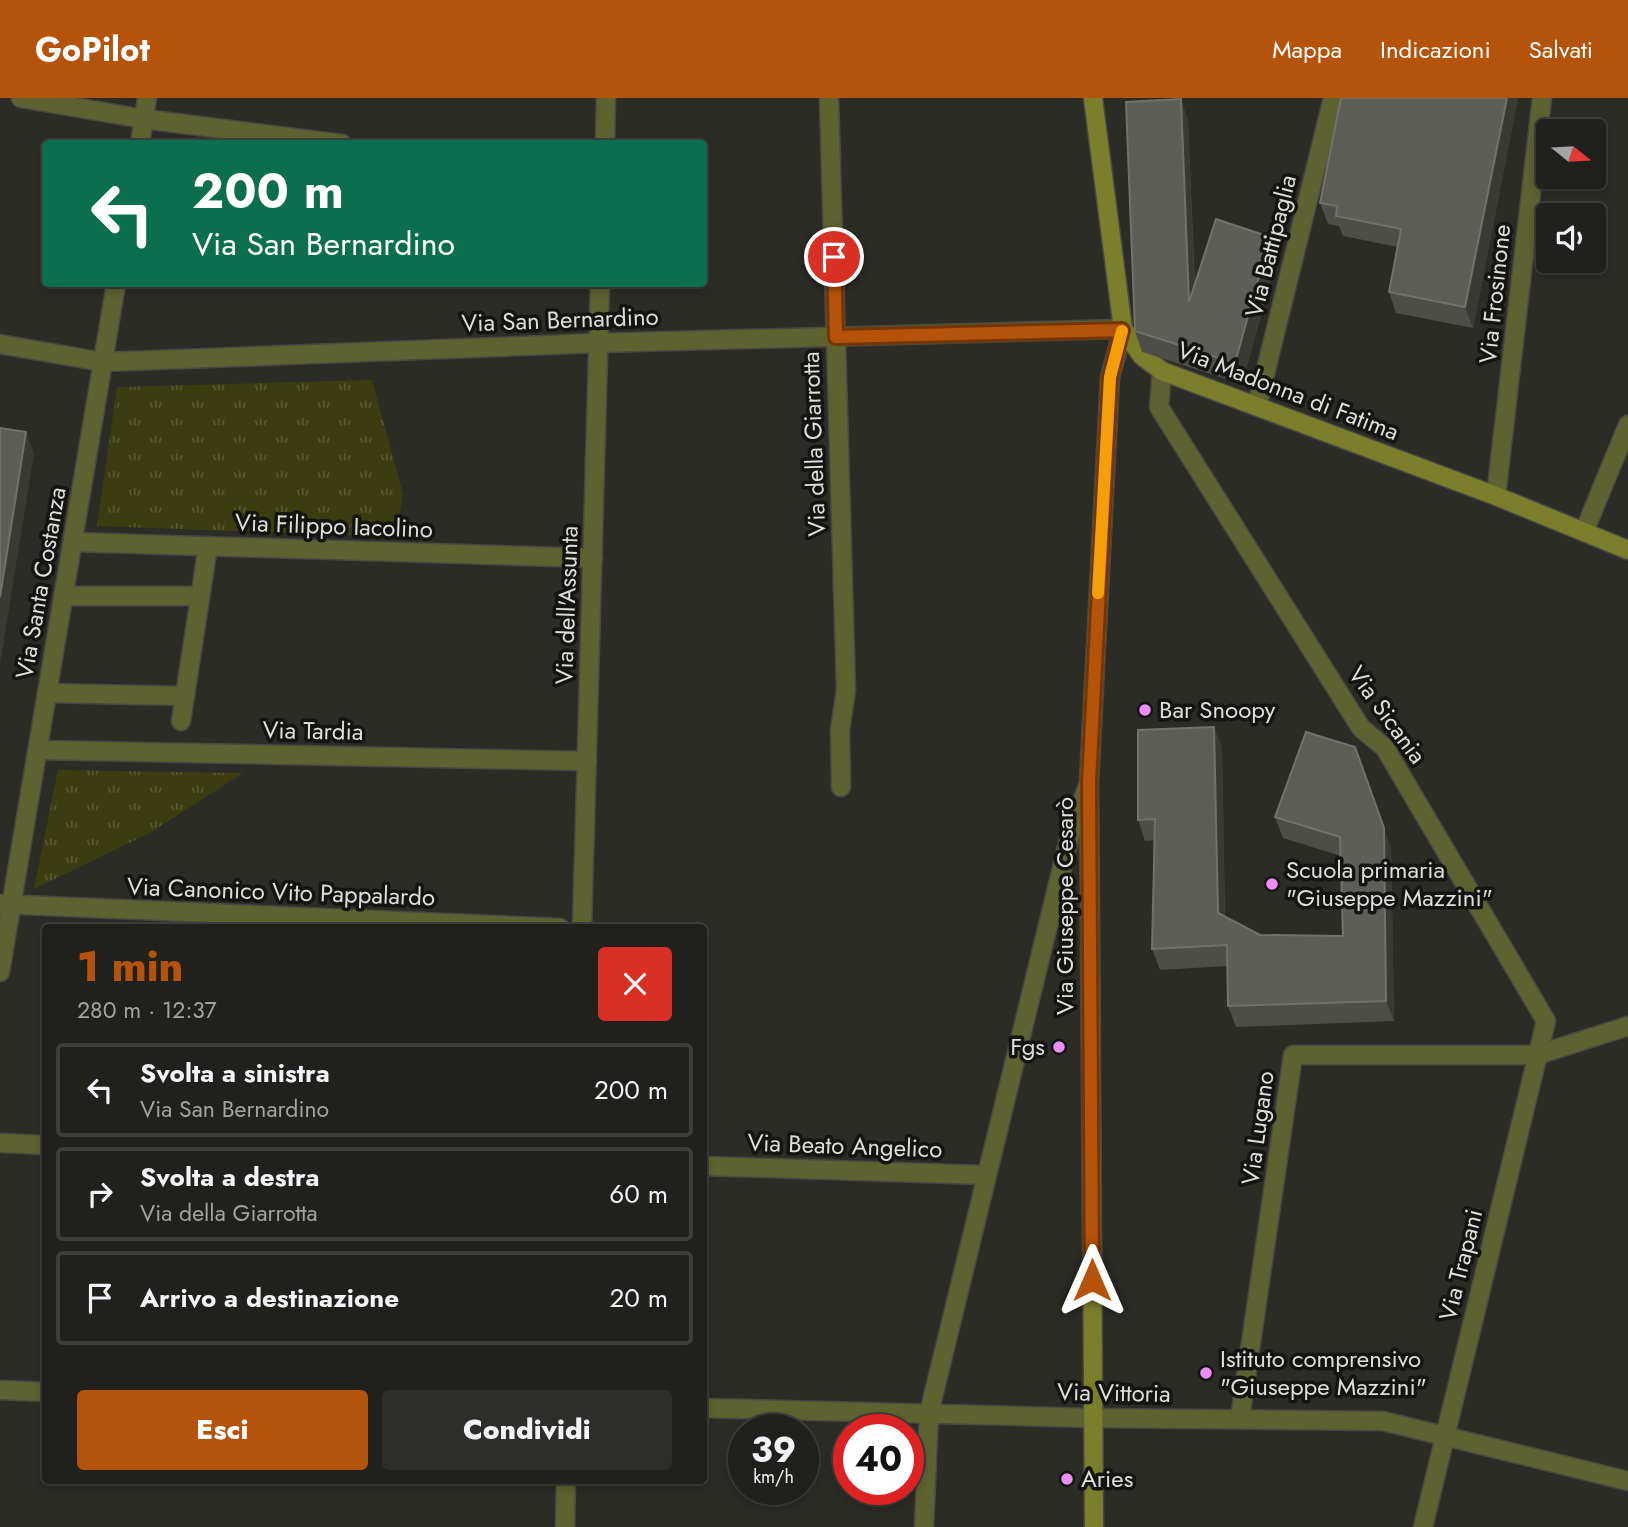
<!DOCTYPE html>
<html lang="it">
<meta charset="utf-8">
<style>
:root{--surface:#20211c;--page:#2d2e29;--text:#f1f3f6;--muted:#a2a3a3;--line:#3d3e3b;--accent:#b45309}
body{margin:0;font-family:Jost,sans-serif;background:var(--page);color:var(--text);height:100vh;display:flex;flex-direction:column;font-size:26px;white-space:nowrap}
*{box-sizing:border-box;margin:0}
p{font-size:23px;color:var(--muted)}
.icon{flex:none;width:38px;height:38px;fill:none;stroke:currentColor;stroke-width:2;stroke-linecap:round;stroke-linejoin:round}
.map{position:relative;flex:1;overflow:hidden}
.sheet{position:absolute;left:42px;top:826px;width:665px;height:560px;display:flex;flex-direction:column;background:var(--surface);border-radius:7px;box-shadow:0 4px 10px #0003,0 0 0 2px var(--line)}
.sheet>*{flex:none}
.top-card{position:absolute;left:42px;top:42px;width:665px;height:147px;border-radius:7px;box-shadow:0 4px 10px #0003,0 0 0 2px var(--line);background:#0b6e4f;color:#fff;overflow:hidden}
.needle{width:46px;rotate:108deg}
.tools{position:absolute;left:1536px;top:21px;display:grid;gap:14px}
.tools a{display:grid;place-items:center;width:70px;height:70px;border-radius:7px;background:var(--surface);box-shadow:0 4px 10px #0003,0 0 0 2px var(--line);font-size:35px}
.speed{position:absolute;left:728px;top:1316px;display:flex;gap:14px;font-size:35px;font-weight:700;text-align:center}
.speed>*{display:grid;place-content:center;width:91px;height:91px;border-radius:50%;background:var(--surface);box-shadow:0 4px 10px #0003,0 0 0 2px var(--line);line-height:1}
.speed small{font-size:18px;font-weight:400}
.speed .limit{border:10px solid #d22;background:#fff;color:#111}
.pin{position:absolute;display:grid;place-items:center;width:60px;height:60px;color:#fff;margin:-30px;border:4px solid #fff;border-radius:50%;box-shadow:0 2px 7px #0007}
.me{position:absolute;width:77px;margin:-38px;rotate:0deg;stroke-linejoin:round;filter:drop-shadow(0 0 5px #0008)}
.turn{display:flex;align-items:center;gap:24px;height:147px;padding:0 35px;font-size:32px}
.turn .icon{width:91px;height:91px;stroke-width:2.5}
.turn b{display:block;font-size:49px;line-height:60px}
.round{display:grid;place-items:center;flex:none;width:74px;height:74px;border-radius:7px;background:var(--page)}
.summary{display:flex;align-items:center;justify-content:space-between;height:119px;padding:0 35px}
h1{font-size:42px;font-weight:800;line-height:52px;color:var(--accent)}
.action{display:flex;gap:14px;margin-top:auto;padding:14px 35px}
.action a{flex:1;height:80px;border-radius:7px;background:var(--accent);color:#fff;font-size:28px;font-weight:800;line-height:80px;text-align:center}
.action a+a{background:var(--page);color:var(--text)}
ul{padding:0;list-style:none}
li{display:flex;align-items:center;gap:21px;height:94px;margin:0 14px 10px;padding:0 21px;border:4px solid var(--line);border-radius:7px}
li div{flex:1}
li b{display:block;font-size:26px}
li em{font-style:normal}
header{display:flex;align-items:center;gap:42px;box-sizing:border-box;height:98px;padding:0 35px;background:var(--accent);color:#fff}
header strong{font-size:33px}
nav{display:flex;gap:38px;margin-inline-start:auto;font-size:24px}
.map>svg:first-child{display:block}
.grass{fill:url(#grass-tufts)}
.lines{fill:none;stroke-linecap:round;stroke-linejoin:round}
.lane-casing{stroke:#484943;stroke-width:21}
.street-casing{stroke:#484943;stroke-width:21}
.secondary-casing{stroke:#484943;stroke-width:21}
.lane{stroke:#5e6130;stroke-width:18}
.street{stroke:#5e6130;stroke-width:18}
.secondary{stroke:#7b7e2b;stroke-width:18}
.wall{fill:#4d4e47}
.shaded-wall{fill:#393a33}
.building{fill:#5d5e57;stroke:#71726c;stroke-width:2}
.route-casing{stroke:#753606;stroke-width:18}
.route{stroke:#b45309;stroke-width:12}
.slow{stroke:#f59e0b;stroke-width:12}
.poi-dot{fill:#eb8dfc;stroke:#141411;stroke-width:2.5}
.labels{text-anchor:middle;stroke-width:7;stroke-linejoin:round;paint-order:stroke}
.street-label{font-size:24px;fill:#dedfdb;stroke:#141411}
.poi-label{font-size:24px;fill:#dedfdb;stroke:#141411;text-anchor:start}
</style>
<header>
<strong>GoPilot</strong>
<nav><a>Mappa</a><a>Indicazioni</a><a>Salvati</a></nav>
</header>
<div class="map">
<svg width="1628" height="1429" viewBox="0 0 1628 1429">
<defs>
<pattern id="grass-tufts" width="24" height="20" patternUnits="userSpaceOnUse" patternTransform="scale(1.75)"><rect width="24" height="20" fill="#3b3c10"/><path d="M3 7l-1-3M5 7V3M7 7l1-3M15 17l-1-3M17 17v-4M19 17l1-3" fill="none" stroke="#575832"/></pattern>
</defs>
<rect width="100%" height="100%" fill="#2b2c26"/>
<!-- grass -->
<g class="grass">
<polygon points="372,282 403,396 396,439 97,428 117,289"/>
<polygon points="58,672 243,675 150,735 34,791"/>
</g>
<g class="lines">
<!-- lane casing -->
<g class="lane-casing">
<g id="lane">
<polyline points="63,498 200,498"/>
<polyline points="47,595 185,598"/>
<polyline points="181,623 208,448"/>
</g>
</g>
<!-- street casing -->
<g class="street-casing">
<g id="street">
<polyline points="21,0 144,21 342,46"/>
<polyline points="829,0 846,592 840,632 841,689"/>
<polyline points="140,46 147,0"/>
<polyline points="605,46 606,0"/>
<polyline points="0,246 103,264 599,245 1123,231"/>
<polyline points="1162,273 1159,309 1361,630 1385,650 1546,923 1423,1429"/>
<polyline points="1257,308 1333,0"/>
<polyline points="1496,398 1542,0"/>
<polyline points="1584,434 1628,327"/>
<polyline points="73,444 593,460"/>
<polyline points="38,652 587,663"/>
<polyline points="0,806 560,830"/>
<polyline points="582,830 600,186"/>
<polyline points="0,874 116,186"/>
<polyline points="0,1045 46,1047"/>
<polyline points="704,1068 985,1077"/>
<polyline points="0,1292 46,1294"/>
<polyline points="704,1310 1093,1320 1383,1323 1628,1383"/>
<polyline points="1240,1320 1293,957 1537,957 1628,928"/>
<polyline points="565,1429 566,1382"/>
<polyline points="924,1429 929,1315 1071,733 1088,688"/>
</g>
</g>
<!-- secondary casing -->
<g class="secondary-casing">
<g id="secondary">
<polyline points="1093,0 1123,231 1142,258 1162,273 1496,398 1628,452"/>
<polyline points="1094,1429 1089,684 1110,279 1123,231"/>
</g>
</g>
<!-- lane -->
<use href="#lane" class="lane"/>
<!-- street -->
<use href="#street" class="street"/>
<!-- secondary -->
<use href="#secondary" class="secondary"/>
</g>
<!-- wall -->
<g class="wall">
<polygon points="1341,0 1518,0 1473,230 1396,215 1389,194 1398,149 1343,138 1339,128 1328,126 1320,105"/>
<polygon points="1188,22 1195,185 1270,139 1277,160 1242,286 1142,254 1135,233"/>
<polygon points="1214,629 1222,650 1225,819 1260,837 1343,838 1341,758 1283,740 1275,719 1391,750 1394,923 1236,929 1228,908 1228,868 1160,872 1152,851 1155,742 1145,743 1138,722"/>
</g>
<!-- shaded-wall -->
<g class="shaded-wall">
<polygon points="1507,0 1518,0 1473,230 1465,209"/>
<polygon points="1181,1 1188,22 1196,225 1189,204"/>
<polygon points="1270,139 1277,160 1242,286 1235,265"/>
<polygon points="26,334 34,355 0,567 0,499"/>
<polygon points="1214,629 1222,650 1225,836 1218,815"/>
<polygon points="1355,649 1391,750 1394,923 1386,903"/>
</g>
<!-- building -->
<g class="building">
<polygon points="1341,0 1507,0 1465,209 1389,194 1401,131 1336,118 1337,108 1320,105"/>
<polygon points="1181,1 1189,204 1216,121 1270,139 1235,265 1135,233 1126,4"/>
<polygon points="0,330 26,334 0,499"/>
<polygon points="1214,629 1218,815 1260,837 1343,838 1340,739 1275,719 1306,634 1355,649 1384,730 1386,903 1228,908 1227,847 1152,851 1155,721 1138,722 1138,632"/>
</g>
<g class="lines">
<!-- route casing -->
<g class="route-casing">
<polyline id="route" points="834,159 836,239 1122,232 1110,279 1089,684 1092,1182"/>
</g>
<!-- route -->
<use href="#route" class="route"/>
<!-- slow -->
<polyline class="slow" points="1098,495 1110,279 1122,233"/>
</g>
<!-- markers -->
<g class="poi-dot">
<circle cx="1145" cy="612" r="7"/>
<circle cx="1272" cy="786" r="7"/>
<circle cx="1059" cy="949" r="7"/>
<circle cx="1206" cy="1275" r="7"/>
<circle cx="1067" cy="1381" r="7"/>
</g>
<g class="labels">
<!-- street labels -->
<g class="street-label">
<text transform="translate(1271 148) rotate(-76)" y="8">Via Battipaglia</text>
<text transform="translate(1495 196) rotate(-84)" y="8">Via Frosinone</text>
<text transform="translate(560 222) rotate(-2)" y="8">Via San Bernardino</text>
<text transform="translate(1288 293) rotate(21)" y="8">Via Madonna di Fatima</text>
<text transform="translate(814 346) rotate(-92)" y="8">Via della Giarrotta</text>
<text transform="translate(334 428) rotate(2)" y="8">Via Filippo Iacolino</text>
<text transform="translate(41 485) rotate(-80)" y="8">Via Santa Costanza</text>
<text transform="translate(567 507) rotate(-88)" y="8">Via dell'Assunta</text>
<text transform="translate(1387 617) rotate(54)" y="8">Via Sicania</text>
<text transform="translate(313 633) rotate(1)" y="8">Via Tardia</text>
<text transform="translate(281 794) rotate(2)" y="8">Via Canonico Vito Pappalardo</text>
<text transform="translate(1065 808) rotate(-90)" y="8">Via Giuseppe Cesarò</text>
<text transform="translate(1258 1030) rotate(-82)" y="8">Via Lugano</text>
<text transform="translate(845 1048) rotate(2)" y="8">Via Beato Angelico</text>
<text transform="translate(1461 1167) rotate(-76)" y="8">Via Trapani</text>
<text transform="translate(1114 1295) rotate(1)" y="8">Via Vittoria</text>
</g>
<!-- poi labels -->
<g class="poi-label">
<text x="1159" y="620">Bar Snoopy</text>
<text x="1286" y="780">Scuola primaria<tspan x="1286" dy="28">"Giuseppe Mazzini"</tspan></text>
<text x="1045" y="957" text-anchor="end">Fgs</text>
<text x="1220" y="1269">Istituto comprensivo<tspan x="1220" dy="28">"Giuseppe Mazzini"</tspan></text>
<text x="1081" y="1389">Aries</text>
</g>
</g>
</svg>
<div class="tools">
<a><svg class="needle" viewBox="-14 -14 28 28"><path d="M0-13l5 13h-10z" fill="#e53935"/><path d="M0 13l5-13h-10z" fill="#a2a3a3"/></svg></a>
<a><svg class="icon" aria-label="sound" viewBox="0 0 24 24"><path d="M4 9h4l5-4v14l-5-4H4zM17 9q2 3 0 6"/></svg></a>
</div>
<div class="speed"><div>39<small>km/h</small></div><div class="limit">40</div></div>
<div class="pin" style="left:834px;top:159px;background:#d93025"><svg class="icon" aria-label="arrive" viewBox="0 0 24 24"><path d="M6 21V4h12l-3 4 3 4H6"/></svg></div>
<svg class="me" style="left:1092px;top:1182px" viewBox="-20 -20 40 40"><path d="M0-17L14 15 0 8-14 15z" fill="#b45309" stroke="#fff" stroke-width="4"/></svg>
<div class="top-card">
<div class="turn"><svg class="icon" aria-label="left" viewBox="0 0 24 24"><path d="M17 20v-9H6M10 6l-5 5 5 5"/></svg><div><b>200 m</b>Via San Bernardino</div></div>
</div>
<section class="sheet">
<div class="summary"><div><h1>1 min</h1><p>280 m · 12:37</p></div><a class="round" style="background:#d93025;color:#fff"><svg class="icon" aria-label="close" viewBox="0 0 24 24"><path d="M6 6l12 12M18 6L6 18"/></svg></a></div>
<ul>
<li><svg class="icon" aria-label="left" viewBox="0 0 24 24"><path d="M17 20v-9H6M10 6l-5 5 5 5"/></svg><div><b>Svolta a sinistra</b><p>Via San Bernardino</p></div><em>200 m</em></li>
<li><svg class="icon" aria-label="right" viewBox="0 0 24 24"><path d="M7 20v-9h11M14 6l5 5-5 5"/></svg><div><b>Svolta a destra</b><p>Via della Giarrotta</p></div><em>60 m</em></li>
<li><svg class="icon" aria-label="arrive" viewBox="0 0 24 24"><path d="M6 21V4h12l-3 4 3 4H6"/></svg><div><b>Arrivo a destinazione</b></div><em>20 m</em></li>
</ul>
<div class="action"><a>Esci</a><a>Condividi</a></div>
</section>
</div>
